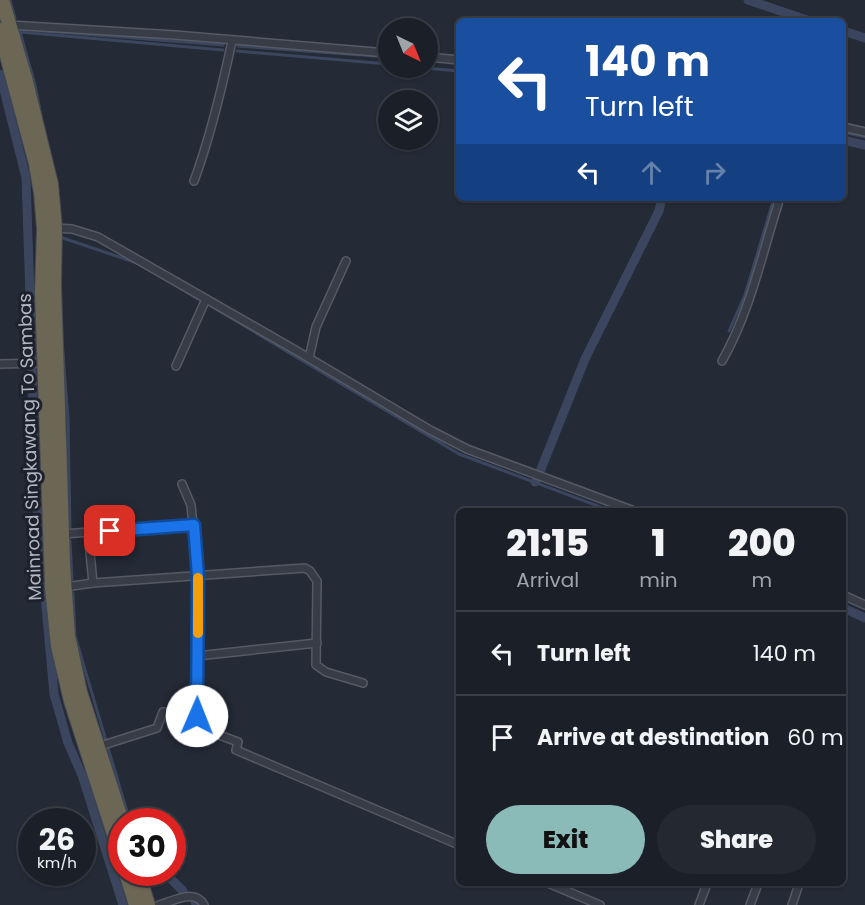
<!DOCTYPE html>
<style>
:root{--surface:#1b2028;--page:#242830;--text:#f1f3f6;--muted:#a0a3a8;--line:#393e45;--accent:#8bbbb9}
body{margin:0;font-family:Poppins,sans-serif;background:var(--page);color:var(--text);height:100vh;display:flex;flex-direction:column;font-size:22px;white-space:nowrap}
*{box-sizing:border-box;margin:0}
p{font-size:20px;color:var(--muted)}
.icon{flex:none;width:33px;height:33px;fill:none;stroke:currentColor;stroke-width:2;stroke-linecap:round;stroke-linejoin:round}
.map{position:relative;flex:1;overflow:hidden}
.drawer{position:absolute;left:456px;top:508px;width:390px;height:378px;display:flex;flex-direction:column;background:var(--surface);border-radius:9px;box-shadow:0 2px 4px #0004,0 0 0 2px var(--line)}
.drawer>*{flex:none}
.banner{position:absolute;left:456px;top:18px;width:390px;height:183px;border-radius:9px;box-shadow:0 2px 4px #0004,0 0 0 2px var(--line);background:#1a4fa0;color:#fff;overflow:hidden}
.needle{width:39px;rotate:137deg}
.buttons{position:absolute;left:378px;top:18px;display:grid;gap:12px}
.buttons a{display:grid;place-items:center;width:60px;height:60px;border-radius:50%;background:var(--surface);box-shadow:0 2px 4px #0004,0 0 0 2px var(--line);font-size:30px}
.speed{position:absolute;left:18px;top:808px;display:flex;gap:12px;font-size:30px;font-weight:700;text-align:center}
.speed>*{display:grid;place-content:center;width:78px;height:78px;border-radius:50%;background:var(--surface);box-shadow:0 2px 4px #0004,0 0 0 2px var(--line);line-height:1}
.speed small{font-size:15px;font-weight:400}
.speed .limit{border:9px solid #d22;background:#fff;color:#111}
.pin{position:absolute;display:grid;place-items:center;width:51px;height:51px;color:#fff;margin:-26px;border-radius:12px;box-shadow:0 3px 9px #0006}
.me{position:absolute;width:66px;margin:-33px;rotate:1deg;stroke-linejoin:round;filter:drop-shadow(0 0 4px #0008)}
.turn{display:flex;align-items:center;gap:21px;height:126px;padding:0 30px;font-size:27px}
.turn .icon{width:78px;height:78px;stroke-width:2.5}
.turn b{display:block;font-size:42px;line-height:51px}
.lanes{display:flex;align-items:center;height:57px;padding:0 30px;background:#0003;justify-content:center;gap:30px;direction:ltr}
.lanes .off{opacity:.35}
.eta{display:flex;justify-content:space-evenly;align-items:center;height:102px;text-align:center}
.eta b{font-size:36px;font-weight:800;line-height:42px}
.cta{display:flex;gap:12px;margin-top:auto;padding:12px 30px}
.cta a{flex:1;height:69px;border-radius:36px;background:var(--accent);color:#111;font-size:24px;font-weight:800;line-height:69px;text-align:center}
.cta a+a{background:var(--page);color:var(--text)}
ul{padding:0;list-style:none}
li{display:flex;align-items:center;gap:18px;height:84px;padding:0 30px;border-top:2px solid var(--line)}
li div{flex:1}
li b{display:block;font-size:22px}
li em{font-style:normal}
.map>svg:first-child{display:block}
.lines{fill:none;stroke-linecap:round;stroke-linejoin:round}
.stream{stroke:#3b465e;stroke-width:3}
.canal{stroke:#3b465e;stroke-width:9}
.street-casing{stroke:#555a65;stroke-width:10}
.highway-casing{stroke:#424752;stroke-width:16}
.street{stroke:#373c47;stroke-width:7}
.highway{stroke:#6c6655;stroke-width:14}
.route-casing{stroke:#114b97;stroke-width:15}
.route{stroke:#1a73e8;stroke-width:10}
.slow{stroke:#f59e0b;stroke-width:10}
.labels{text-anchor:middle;stroke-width:6;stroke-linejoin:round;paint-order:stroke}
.street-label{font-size:18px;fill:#b2b7c3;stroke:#1c212c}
</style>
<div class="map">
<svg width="865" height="905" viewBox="0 0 865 905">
<rect width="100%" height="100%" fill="#242a36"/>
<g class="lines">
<!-- stream -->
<g class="stream">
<polyline points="10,0 15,18"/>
<polyline points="32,30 223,45"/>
<polyline points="238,46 388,57"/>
<polyline points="237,51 388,64"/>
<polyline points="425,68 459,71"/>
<polyline points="41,116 35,85 20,32 223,50"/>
<polyline points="843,132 865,137"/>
<polyline points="60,237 137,263"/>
<polyline points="172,283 198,299"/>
<polyline points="211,306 459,454 614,512"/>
<polyline points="729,331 745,295 774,198"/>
<polyline points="62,340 68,419 70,527"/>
<polyline points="70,541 72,579"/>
<polyline points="73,593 75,636 130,822"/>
</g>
<!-- canal -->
<g class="canal">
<polyline points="748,0 810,21"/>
<polyline points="843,31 865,38"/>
<polyline points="0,74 26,178 32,356"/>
<polyline points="843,140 865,145"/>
<polyline points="32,367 35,486 54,694 68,743 82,775 123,905"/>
<polyline points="541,469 585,359 659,211 662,198"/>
<polyline points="535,482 536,481"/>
<polyline points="843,608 865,618"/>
<polyline points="165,873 183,891"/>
<polyline points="195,902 198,905"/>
</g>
<!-- street casing -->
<g class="street-casing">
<g id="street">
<polyline points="10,25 175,35 388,53"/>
<polyline points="428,57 459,60"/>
<polyline points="843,127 865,132"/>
<path d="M194,181C211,135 222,88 232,41"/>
<polyline points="55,228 72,229 98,237 297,351 430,430 467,449 637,512"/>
<polyline points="309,358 316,327 346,261"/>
<path d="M722,361C751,310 762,253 780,198"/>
<polyline points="0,364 44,363"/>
<polyline points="176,366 206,299"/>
<polyline points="182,484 191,505 198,576 197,716 197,721 203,729 238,742 236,750 459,845"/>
<polyline points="88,532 93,583"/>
<polyline points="62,534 194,525"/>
<polyline points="65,587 93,583 305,568 310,571 317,581 316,665 326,672 363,683"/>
<polyline points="843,595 865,605"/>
<polyline points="197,656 317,643"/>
<polyline points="97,747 157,728 163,712 197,713"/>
<polyline points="550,884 600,905"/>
<path d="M159,905C174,901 195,888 204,905"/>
<polyline points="699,905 707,884"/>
<polyline points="750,905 758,884"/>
<polyline points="792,905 799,884"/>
</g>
</g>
<!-- highway casing -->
<g class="highway-casing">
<g id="highway">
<polyline points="2,0 25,78 51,184 55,228 54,284 63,565 68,636 80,692 122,822"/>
<polyline points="0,30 36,164 41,193 44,229 42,292 52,587 58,646 71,701 122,859"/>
<polyline points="126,873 136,905"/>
<polyline points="138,873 148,905"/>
</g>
</g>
<!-- street -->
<use href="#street" class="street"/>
<!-- highway -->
<use href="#highway" class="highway"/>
</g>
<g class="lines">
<!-- route casing -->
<g class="route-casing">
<polyline id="route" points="110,531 194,525 198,576 197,716"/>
</g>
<!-- route -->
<use href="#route" class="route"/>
<!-- slow -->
<polyline class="slow" points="198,633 198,578"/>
</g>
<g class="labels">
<!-- street labels -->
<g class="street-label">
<text transform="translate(30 447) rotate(-92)" y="6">Mainroad Singkawang To Sambas</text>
</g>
</g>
</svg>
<div class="buttons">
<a><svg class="needle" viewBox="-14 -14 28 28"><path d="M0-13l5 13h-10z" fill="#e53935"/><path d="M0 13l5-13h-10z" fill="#a0a3a8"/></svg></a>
<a><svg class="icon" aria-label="layers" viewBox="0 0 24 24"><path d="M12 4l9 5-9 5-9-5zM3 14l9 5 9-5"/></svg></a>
</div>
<div class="speed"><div>26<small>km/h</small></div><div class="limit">30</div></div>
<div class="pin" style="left:110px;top:531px;background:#d93025"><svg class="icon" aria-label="arrive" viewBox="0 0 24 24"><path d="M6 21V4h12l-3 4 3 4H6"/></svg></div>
<svg class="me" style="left:197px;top:716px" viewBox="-20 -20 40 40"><circle r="19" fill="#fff"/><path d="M0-13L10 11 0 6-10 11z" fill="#1a73e8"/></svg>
<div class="banner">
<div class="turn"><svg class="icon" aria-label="left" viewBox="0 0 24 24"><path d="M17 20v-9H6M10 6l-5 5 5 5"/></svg><div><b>140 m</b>Turn left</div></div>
<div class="lanes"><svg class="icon" aria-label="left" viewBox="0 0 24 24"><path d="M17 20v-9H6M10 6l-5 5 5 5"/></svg><svg class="icon off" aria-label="ahead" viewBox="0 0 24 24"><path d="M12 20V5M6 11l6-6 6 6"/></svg><svg class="icon off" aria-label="right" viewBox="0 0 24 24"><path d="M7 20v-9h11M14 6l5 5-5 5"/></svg></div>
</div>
<section class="drawer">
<div class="eta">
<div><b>21:15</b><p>Arrival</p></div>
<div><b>1</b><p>min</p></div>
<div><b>200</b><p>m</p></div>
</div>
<ul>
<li><svg class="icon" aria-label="left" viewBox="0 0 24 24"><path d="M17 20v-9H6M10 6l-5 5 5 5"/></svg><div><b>Turn left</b></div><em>140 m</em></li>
<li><svg class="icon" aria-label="arrive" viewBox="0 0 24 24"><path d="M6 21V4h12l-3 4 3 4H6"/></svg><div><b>Arrive at destination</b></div><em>60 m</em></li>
</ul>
<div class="cta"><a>Exit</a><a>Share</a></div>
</section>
</div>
